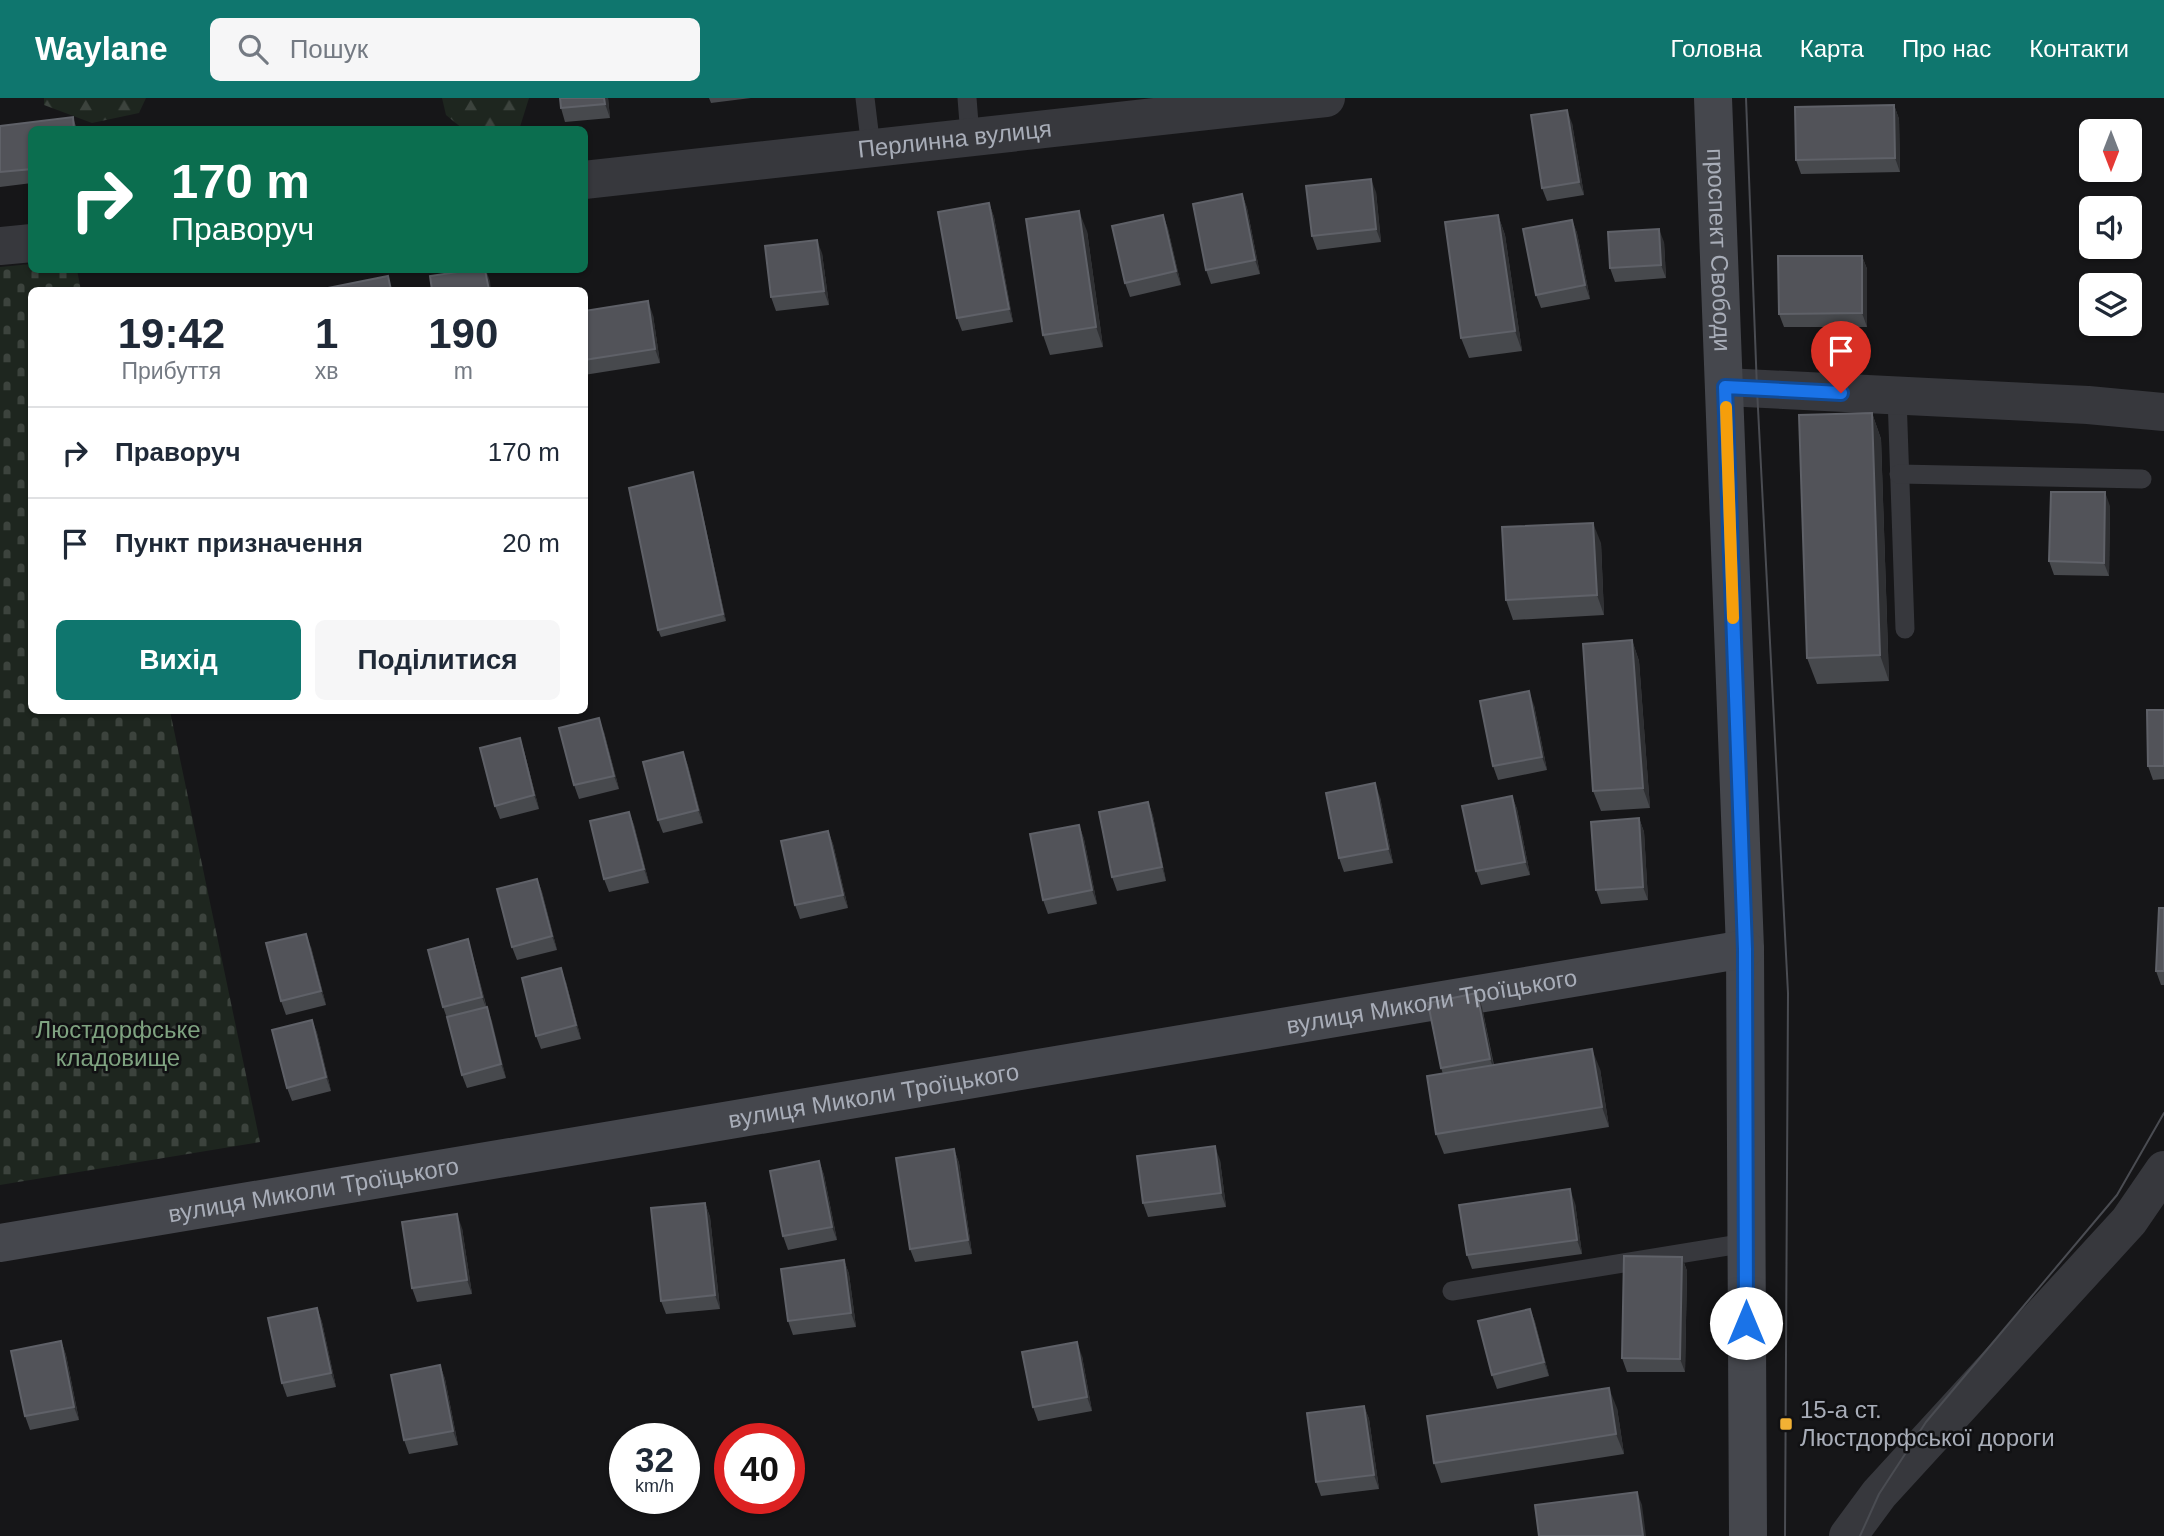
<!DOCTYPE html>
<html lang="uk">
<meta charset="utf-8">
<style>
:root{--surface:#fff;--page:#f6f6f7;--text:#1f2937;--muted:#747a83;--line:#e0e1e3;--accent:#0f766e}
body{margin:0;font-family:Helvetica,sans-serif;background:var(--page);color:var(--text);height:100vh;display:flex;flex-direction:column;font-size:26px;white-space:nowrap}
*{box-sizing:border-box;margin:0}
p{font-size:23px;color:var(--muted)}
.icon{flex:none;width:38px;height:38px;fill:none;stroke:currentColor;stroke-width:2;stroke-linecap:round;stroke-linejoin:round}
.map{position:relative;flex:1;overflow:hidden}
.drawer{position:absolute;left:28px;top:189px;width:560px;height:427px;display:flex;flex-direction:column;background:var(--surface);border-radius:10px;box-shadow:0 2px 5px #0004}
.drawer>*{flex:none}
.banner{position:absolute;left:28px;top:28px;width:560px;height:147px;border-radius:10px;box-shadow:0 2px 5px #0004;background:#0b6e4f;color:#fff;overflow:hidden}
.needle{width:46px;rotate:180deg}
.controls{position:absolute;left:2079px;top:21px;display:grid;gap:14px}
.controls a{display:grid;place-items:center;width:63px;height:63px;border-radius:10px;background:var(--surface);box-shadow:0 2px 5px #0004;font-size:35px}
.speed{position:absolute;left:609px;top:1325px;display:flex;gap:14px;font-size:35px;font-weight:700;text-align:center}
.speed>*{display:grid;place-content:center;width:91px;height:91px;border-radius:50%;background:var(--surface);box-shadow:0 2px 5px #0004;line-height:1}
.speed small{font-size:18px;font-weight:400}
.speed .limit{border:10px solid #d22;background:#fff;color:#111}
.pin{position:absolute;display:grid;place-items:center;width:60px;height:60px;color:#fff;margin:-72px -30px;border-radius:50% 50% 50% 0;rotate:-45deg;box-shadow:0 0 7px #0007}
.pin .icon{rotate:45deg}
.me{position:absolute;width:77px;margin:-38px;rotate:0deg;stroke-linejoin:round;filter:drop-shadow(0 0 5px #0008)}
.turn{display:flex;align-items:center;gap:24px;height:147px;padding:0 28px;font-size:32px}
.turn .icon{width:91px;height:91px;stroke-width:2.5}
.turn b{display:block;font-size:49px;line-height:60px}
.eta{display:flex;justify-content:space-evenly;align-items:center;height:119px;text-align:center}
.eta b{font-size:42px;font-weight:600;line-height:49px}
.action{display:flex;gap:14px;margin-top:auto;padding:14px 28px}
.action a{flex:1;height:80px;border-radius:10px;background:var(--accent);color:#fff;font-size:28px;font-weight:600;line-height:80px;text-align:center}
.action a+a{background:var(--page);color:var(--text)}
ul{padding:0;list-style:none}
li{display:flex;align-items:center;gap:21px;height:91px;padding:0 28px;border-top:2px solid var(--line)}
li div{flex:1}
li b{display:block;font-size:26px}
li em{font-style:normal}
header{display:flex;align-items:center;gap:42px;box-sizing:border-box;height:98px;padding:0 35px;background:var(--accent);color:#fff}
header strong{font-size:33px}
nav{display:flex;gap:38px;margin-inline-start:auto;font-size:24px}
.search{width:490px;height:63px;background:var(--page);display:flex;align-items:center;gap:18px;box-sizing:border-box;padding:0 24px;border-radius:10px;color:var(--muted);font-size:26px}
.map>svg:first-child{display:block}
.forest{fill:url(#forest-firs)}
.cemetery{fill:url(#cemetery-stones)}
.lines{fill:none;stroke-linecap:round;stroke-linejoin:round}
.lane{stroke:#37383d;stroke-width:19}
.street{stroke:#37383d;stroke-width:38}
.secondary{stroke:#45474d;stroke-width:38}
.tram{stroke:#4a4c52;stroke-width:2}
.wall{fill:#47494d}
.shaded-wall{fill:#2f3033}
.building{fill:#525359;stroke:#5f6168;stroke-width:2}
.route-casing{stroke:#114b97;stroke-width:18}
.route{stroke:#1a73e8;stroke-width:12}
.slow{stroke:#f59e0b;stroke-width:12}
.poi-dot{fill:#f2b134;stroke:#111113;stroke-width:2.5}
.labels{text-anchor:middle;stroke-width:5;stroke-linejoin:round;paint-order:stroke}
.street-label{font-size:24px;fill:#a8adb8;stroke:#111113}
.park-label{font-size:24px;fill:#7fa381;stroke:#111113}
.poi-label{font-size:24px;fill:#a8adb8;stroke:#111113;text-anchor:start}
</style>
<header>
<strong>Waylane</strong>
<div class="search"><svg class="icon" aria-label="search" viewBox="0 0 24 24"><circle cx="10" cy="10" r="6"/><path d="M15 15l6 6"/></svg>Пошук</div>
<nav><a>Головна</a><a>Карта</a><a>Про нас</a><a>Контакти</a></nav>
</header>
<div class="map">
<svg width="2164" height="1438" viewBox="0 0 2164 1438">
<defs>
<pattern id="forest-firs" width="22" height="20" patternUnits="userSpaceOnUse" patternTransform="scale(1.75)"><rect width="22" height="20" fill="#1e261f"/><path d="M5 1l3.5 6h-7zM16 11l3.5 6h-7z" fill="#3c433d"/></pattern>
<pattern id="cemetery-stones" width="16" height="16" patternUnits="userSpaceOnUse" patternTransform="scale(1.75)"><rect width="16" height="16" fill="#1e261f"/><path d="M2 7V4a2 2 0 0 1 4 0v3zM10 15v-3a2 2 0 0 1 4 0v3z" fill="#3c433d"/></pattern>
</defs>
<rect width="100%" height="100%" fill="#161618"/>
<!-- forest -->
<g class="forest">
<polygon points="44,0 146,0 139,15 92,25 44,7"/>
<polygon points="442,0 529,0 519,32 463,31 446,17"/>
</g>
<!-- cemetery -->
<polygon class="cemetery" points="31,166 32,172 77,172 81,192 32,192 32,612 170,613 260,1044 0,1087 0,169"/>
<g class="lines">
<!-- lane -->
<g class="lane">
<polyline points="865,0 871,50"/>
<polyline points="967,0 970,38"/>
<polyline points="1897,298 1905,531"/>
<polyline points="1899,376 2142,381"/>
<polyline points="1452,1193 1746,1145"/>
</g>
<!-- street -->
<g class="street">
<path id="s1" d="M584,82L1326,0"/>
<polyline points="0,148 32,145"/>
<polyline points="1725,289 2088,307 2164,314"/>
<polyline points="1848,1438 1879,1396 2129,1123 2164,1072"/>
</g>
<!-- secondary -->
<g class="secondary">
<path id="s2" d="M1713,0L1745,851L1748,1438"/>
<path id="s3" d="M0,1145L1745,851"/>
</g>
<!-- tram -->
<g class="tram">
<polyline points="1746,0 1757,291 1788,895 1785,1438"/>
<polyline points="1860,1438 1879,1396 1926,1324 2117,1097 2164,1015"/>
</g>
</g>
<!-- wall -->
<g class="wall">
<polygon points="608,0 610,20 565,24 561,10"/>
<polygon points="709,0 751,0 711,5"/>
<polygon points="1894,7 1899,21 1900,74 1801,76 1796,62"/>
<polygon points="73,19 77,32 32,32 32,85 0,89 0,28"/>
<polygon points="1572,25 1584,97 1547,103 1542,90"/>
<polygon points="1376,94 1381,144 1317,152 1312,138"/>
<polygon points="1242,96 1247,110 1260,176 1211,186 1206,172"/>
<polygon points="989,105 994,119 1013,224 962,233 957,220"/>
<polygon points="1163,117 1168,131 1181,187 1130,199 1125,185"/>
<polygon points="1498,117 1505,137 1522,253 1469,260 1461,240"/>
<polygon points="1572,122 1577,135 1590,201 1541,210 1536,197"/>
<polygon points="1087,133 1103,249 1050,257 1043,237"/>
<polygon points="1664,144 1666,180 1615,184 1610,170"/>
<polygon points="822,155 829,207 776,213 771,199"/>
<polygon points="1862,158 1867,171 1867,229 1784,229 1779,216"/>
<polygon points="584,213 653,217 660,265 584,277"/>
<polygon points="1872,315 1881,341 1889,583 1817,586 1807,560"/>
<polygon points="695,381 726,523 661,539 658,532"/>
<polygon points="2110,408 2109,478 2054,477 2049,463"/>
<polygon points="1601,445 1604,517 1513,522 1506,502"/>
<polygon points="1632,542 1639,563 1650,710 1601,713 1593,693"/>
<polygon points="1534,607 1547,672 1498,682 1493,668"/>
<polygon points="2164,612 2164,681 2153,682 2148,668"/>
<polygon points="604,634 619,691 579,701 574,687"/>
<polygon points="520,640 524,653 539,711 500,721 495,708"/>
<polygon points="683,654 688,668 703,725 663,735 658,722"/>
<polygon points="1512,698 1517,711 1530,777 1481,787 1476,773"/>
<polygon points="1380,699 1393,765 1344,774 1339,760"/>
<polygon points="1148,704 1153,718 1166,783 1117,793 1112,779"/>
<polygon points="629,714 634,727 649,785 609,794 604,781"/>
<polygon points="1639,720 1644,734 1648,802 1601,806 1596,792"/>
<polygon points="1079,727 1084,741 1097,806 1048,816 1043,802"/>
<polygon points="828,733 833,746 848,810 800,821 795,807"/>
<polygon points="537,781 542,794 557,852 517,862 512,849"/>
<polygon points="2164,810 2164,887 2161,887 2156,873"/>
<polygon points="311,849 326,907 286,917 281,903"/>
<polygon points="472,855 506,980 467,990 462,977 448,923 443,909"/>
<polygon points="566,884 581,941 541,951 536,938"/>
<polygon points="1477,895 1482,909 1494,967 1600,971 1609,1029 1444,1056 1436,1036 1443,976 1441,970"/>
<polygon points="312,922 317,935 331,993 292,1003 287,990"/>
<polygon points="954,1051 959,1065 972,1156 915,1164 910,1151"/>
<polygon points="1220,1062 1226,1109 1148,1119 1143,1105"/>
<polygon points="819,1063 824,1077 837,1142 788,1152 783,1138"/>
<polygon points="705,1105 710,1119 720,1211 666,1216 661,1203"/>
<polygon points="1575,1105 1582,1156 1472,1171 1467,1157"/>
<polygon points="462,1130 472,1196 417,1204 412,1190"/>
<polygon points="1682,1159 1687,1173 1685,1274 1627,1274 1622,1260"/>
<polygon points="844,1162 849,1176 856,1229 793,1237 788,1223"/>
<polygon points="317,1210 322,1224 336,1289 287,1299 282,1285"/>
<polygon points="1530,1211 1535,1224 1549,1278 1497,1291 1492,1277"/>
<polygon points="61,1243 66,1257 79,1322 30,1332 25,1318"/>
<polygon points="1082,1258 1092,1313 1038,1323 1033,1309"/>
<polygon points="440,1267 445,1281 458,1347 409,1356 404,1342"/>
<polygon points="1364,1308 1369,1321 1379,1391 1321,1398 1316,1384"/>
<polygon points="1617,1310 1624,1356 1441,1385 1434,1365"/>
</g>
<!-- shaded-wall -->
<g class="shaded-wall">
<polygon points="604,0 608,0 610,20 605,6"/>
<polygon points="1894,7 1899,21 1900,74 1895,60"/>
<polygon points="1567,12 1572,25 1584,97 1579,84"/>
<polygon points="1371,81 1376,94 1381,144 1376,131"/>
<polygon points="1242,96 1247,110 1260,176 1255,162"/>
<polygon points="989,105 994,119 1013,224 1009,211"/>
<polygon points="1079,113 1087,133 1103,249 1096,229"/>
<polygon points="1163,117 1168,131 1181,187 1176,173"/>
<polygon points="1498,117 1505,137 1522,253 1515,233"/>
<polygon points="1572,122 1577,135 1590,201 1585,187"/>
<polygon points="1659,131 1664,144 1666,180 1661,167"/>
<polygon points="817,142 822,155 829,207 824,193"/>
<polygon points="1862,158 1867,171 1867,229 1862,215"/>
<polygon points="486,172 490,183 491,192 489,192"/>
<polygon points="648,203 653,217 660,265 655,251"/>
<polygon points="1872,315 1881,341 1889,583 1880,557"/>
<polygon points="693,374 695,381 726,523 723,516"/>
<polygon points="2105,394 2110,408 2109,478 2104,465"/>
<polygon points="1593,425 1601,445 1604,517 1597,497"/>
<polygon points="1632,542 1639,563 1650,710 1643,690"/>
<polygon points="1529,593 1534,607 1547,672 1542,659"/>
<polygon points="599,620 604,634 619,691 614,678"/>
<polygon points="520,640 524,653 539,711 534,697"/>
<polygon points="683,654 688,668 703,725 698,712"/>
<polygon points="1375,685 1380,699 1393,765 1388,751"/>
<polygon points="1512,698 1517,711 1530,777 1525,764"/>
<polygon points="1148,704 1153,718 1166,783 1162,769"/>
<polygon points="629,714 634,727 649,785 644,771"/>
<polygon points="1639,720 1644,734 1648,802 1643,789"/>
<polygon points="1079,727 1084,741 1097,806 1092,792"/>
<polygon points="828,733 833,746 848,810 843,797"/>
<polygon points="537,781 542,794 557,852 552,838"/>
<polygon points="306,836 311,849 326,907 321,893"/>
<polygon points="468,841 472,855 487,912 482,899"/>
<polygon points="561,870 566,884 581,941 576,927"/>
<polygon points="1477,895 1482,909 1495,975 1490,961"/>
<polygon points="487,909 492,923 506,980 501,966"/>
<polygon points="312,922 317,935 331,993 326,979"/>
<polygon points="1592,951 1600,971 1609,1029 1602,1009"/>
<polygon points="1215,1048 1220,1062 1226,1109 1221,1095"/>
<polygon points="954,1051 959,1065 972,1156 968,1142"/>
<polygon points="819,1063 824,1077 837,1142 832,1129"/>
<polygon points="1570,1091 1575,1105 1582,1156 1577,1142"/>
<polygon points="705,1105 710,1119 720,1211 715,1197"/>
<polygon points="457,1116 462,1130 472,1196 467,1182"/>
<polygon points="1682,1159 1687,1173 1685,1274 1680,1261"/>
<polygon points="844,1162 849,1176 856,1229 851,1215"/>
<polygon points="317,1210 322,1224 336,1289 331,1275"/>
<polygon points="1530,1211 1535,1224 1549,1278 1544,1264"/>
<polygon points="61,1243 66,1257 79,1322 74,1309"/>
<polygon points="1077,1244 1082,1258 1092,1313 1087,1299"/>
<polygon points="440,1267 445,1281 458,1347 453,1333"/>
<polygon points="1609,1290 1617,1310 1624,1356 1616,1336"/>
<polygon points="1364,1308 1369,1321 1379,1391 1374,1377"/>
<polygon points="1637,1394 1642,1407 1646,1438 1643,1438"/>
</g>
<!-- building -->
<g class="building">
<polygon points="560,0 604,0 605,6 561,10"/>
<polygon points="1894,7 1895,60 1796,62 1795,9"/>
<polygon points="1567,12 1579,84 1542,90 1531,17"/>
<polygon points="73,19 74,32 32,32 32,71 0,74 0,28"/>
<polygon points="1371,81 1376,131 1312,138 1306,88"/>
<polygon points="1242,96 1255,162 1206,172 1193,106"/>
<polygon points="989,105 1009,211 957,220 938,114"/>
<polygon points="1079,113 1096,229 1043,237 1026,121"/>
<polygon points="1163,117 1176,173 1125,185 1112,128"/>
<polygon points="1498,117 1515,233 1461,240 1445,124"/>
<polygon points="1572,122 1585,187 1536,197 1523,131"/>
<polygon points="1659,131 1661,167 1610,170 1608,134"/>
<polygon points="817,142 824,193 771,199 765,148"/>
<polygon points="1778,158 1862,158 1862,215 1779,216"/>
<polygon points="471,172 485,172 489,192 432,192 430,178"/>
<polygon points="388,178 391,192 318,192"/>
<polygon points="648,203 655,251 584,262 584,213"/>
<polygon points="1872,315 1880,557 1807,560 1799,317"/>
<polygon points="693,374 723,516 658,532 629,390"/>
<polygon points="2051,394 2105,394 2104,465 2049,463"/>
<polygon points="1593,425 1597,497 1506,502 1502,429"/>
<polygon points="1632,542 1643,690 1593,693 1583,546"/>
<polygon points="1529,593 1542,659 1493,668 1480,603"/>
<polygon points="2147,612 2164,612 2164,668 2148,668"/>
<polygon points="599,620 614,678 574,687 559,630"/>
<polygon points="520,640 534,697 495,708 480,650"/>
<polygon points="683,654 698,712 658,722 643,664"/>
<polygon points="1375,685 1388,751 1339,760 1326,695"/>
<polygon points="1512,698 1525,764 1476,773 1462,708"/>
<polygon points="1148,704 1162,769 1112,779 1099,714"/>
<polygon points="629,714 644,771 604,781 590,723"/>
<polygon points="1639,720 1643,789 1596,792 1591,724"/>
<polygon points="1079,727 1092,792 1043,802 1030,736"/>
<polygon points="828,733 843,797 795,807 781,743"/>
<polygon points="537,781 552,838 512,849 497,791"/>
<polygon points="2159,810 2164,810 2164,873 2156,873"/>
<polygon points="306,836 321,893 281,903 266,845"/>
<polygon points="468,841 482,899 443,909 428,852"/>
<polygon points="561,870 576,927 536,938 522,880"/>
<polygon points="1477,895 1490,961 1441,970 1428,905"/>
<polygon points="487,909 501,966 462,977 447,919"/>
<polygon points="312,922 326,979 287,990 272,932"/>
<polygon points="1592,951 1602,1009 1436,1036 1427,978"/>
<polygon points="1215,1048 1221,1095 1143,1105 1137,1058"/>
<polygon points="954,1051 968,1142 910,1151 896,1060"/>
<polygon points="819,1063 832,1129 783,1138 770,1073"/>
<polygon points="1570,1091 1577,1142 1467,1157 1459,1107"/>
<polygon points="705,1105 715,1197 661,1203 651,1110"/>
<polygon points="457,1116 467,1182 412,1190 402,1124"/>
<polygon points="1624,1158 1682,1159 1680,1261 1622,1260"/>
<polygon points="844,1162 851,1215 788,1223 781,1171"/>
<polygon points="317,1210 331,1275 282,1285 268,1220"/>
<polygon points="1530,1211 1544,1264 1492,1277 1478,1223"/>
<polygon points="61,1243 74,1309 25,1318 11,1253"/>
<polygon points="1077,1244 1087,1299 1033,1309 1022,1254"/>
<polygon points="440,1267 453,1333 404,1342 391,1277"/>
<polygon points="1609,1290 1616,1336 1434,1365 1427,1318"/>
<polygon points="1364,1308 1374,1377 1316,1384 1307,1315"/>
<polygon points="1637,1394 1643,1438 1539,1438 1535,1407"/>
</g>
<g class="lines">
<!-- route casing -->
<g class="route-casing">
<polyline id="route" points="1746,1225 1745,851 1725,289 1841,295"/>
</g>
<!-- route -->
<use href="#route" class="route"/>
<!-- slow -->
<polyline class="slow" points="1726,309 1733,520"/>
</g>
<!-- markers -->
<rect class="poi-dot" x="1779" y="1319" width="14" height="14" rx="3.5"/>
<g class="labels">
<!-- street labels -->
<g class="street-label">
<text dy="8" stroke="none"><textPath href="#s1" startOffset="373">Перлинна вулиця</textPath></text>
<text dy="8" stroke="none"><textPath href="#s2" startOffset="152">проспект Свободи</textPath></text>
<text dy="8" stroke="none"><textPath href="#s3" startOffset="1452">вулиця Миколи Троїцького</textPath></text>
<text dy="8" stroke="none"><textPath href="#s3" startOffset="886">вулиця Миколи Троїцького</textPath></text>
<text dy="8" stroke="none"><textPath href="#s3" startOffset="318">вулиця Миколи Троїцького</textPath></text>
</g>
<!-- park labels -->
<g class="park-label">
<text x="118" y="940">Люстдорфське<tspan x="118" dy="28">кладовище</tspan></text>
</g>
<!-- poi labels -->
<g class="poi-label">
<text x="1800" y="1320">15-а ст.<tspan x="1800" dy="28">Люстдорфської дороги</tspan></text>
</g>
</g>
</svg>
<div class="controls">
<a><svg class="needle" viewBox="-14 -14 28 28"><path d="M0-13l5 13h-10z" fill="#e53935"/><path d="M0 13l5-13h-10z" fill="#747a83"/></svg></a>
<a><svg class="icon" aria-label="sound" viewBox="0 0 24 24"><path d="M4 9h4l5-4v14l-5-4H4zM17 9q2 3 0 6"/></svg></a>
<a><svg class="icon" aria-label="layers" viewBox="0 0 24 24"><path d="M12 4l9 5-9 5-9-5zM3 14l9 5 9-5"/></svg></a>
</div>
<div class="speed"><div>32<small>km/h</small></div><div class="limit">40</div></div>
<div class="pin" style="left:1841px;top:295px;background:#d93025"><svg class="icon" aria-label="arrive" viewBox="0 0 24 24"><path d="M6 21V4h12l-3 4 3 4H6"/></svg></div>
<svg class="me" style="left:1746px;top:1225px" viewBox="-20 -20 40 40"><circle r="19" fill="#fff"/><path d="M0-13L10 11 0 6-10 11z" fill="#1a73e8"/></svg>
<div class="banner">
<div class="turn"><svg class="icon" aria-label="right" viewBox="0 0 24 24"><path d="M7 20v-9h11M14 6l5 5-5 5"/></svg><div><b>170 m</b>Праворуч</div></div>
</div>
<section class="drawer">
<div class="eta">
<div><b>19:42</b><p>Прибуття</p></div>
<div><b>1</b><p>хв</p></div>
<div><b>190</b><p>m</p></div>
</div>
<ul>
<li><svg class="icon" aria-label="right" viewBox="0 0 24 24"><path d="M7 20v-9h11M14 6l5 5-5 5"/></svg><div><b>Праворуч</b></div><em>170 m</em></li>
<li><svg class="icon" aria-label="arrive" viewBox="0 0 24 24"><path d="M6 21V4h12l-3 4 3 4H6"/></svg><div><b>Пункт призначення</b></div><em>20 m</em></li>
</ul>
<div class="action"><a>Вихід</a><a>Поділитися</a></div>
</section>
</div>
